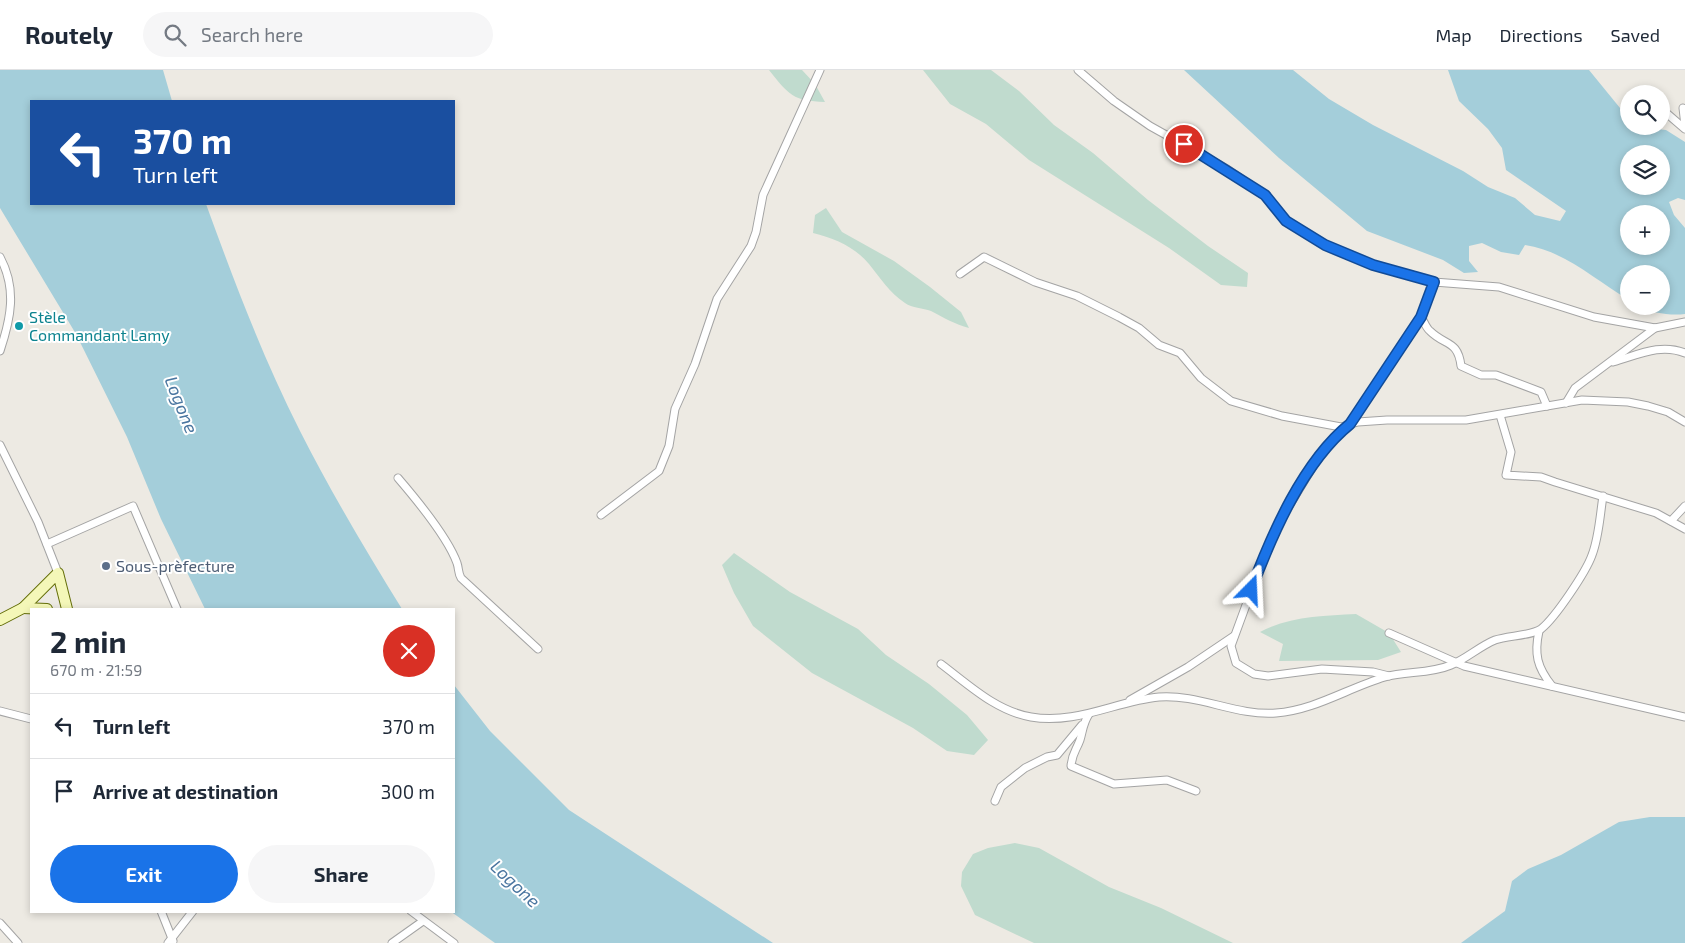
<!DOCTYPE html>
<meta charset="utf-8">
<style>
:root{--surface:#fff;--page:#f6f6f7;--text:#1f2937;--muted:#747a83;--line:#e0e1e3;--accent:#1a73e8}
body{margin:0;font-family:"Exo 2",sans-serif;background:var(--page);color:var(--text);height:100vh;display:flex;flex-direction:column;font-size:19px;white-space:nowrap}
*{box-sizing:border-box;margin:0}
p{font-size:16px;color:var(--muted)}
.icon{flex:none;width:28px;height:28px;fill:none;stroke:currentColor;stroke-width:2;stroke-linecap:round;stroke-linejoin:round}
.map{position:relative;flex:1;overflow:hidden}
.drawer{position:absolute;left:30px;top:538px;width:425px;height:305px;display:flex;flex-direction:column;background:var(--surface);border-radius:0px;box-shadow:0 2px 8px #0003}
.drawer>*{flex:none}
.guide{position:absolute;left:30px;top:30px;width:425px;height:105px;border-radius:0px;box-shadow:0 2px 8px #0003;background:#1a4fa0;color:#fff;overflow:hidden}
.buttons{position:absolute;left:1620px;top:15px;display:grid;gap:10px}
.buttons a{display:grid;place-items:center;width:50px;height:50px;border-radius:50%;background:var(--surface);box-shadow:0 2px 8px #0003;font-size:25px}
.pin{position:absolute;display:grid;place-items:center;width:42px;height:42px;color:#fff;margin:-21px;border:2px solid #fff;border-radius:50%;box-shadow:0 1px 5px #0007}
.me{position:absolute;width:55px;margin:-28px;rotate:21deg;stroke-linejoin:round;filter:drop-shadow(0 0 4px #0008)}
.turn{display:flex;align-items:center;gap:18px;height:105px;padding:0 20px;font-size:22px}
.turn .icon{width:65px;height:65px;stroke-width:2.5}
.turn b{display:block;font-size:35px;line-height:42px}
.round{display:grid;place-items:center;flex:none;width:52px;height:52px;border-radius:26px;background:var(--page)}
.summary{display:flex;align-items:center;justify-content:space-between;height:85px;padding:0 20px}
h1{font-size:30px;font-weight:700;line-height:38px}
.button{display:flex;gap:10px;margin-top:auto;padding:10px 20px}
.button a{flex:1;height:58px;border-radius:30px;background:var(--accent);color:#fff;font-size:20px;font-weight:700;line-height:58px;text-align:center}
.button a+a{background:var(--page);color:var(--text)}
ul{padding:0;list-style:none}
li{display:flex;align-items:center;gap:15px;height:65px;padding:0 20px;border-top:1px solid var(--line)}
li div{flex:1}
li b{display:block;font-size:19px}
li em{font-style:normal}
header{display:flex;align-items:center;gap:30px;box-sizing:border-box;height:70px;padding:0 25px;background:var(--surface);border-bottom:1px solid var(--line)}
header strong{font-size:24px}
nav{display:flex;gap:28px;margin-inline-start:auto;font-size:18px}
.search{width:350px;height:45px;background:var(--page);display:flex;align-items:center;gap:12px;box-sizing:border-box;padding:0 18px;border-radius:28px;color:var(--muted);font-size:19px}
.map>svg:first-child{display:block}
.wetland{fill:#c0dbce}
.water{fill:#a4ceda;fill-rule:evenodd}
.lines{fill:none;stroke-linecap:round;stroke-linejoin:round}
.street-casing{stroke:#a4a4a4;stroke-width:9}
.secondary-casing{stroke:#646e09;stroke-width:12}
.street{stroke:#fff;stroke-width:7}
.secondary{stroke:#f4f7b8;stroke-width:10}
.route-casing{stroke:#114b97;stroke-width:12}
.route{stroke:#1a73e8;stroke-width:9}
.culture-dot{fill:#0f9aa8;stroke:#fff;stroke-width:2}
.service-dot{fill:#5c6f8a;stroke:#fff;stroke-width:2}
.labels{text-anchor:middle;stroke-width:4;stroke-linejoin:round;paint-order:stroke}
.culture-label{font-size:16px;fill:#0d838f;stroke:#fff;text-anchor:start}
.service-label{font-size:16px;fill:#4e5e75;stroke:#fff;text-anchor:start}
.water-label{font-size:18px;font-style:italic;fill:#4a76a0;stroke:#fff}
</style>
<header>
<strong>Routely</strong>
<div class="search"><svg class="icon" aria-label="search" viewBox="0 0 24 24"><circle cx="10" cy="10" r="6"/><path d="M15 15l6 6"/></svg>Search here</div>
<nav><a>Map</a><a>Directions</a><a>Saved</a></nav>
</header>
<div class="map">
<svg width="1685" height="873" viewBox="0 0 1685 873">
<rect width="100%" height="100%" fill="#edeae3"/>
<!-- wetland -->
<g class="wetland">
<path d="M769,0H802L815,14L825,32C793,31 789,25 769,0Z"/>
<polygon points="923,0 991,0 1019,21 1054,55 1093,83 1148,130 1208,176 1248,203 1247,217 1221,215 1169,178 1029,90 986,54 950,34"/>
<path d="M826,138L842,162L894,191L930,217L961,242L969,258C955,254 944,248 931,241C923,238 912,238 905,233C890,223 880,208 869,194C855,177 834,168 813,163L815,145Z"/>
<polygon points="734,483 790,522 858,559 886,585 929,614 967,645 988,670 974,685 947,681 913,658 812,603 753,556 734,523 722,495"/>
<path d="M1356,544L1389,563L1401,582L1378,590L1279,591L1283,574L1260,562C1290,546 1323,546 1356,544Z"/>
<polygon points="1015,773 1039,778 1109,817 1161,838 1233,873 1034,873 975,845 961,816 962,802 973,784 988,778"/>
</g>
<!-- water -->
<g class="water">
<path d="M0,0H163L172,31H31V134H206C234,211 263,288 300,361C331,422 366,481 402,539H205L161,449L127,367L76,264L0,138Z"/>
<path d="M1184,0H1293L1329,29L1373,55L1463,101L1488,117L1515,128L1535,145L1560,151L1566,141L1506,100L1502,78L1488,59L1459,31L1448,0H1589L1629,49V56L1666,60L1685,72V130L1678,128L1669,132L1674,145L1685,158V244C1671,246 1651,243 1639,236H1661V204H1629V230C1595,210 1565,181 1525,175L1519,185L1501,182L1482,173L1469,176V191L1478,202L1464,203L1443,190L1367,161L1279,88ZM1629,84H1661V116H1629ZM1629,144H1661V176H1629Z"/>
<polygon points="454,615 490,661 569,740 773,873 495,873 450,841 454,841"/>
<polygon points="1650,747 1685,747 1685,873 1461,873 1505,841 1512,811 1528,799 1561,785 1619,752"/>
</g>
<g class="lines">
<!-- street casing -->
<g class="street-casing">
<g id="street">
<path d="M1078,0L1114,31L1150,56L1227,99L1265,125L1286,151L1325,175L1373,195L1434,212L1421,247C1424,251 1426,258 1430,261C1445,276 1458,270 1461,296L1481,305H1496L1541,322L1547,336"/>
<polyline points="1683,38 1685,56"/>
<polyline points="1664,41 1685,59"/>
<path d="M0,187C17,219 11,248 0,281"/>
<polyline points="960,204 984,187 1035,212 1077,226 1119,247 1139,258 1159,275 1180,283 1201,308 1231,331 1282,346 1341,357 1358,352 1387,350 1466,350 1582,330 1628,332 1648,336 1668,342 1685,352"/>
<polyline points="1434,212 1499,217 1594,247 1655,258 1685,252"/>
<path d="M1613,292C1638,285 1660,273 1685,283"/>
<polyline points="1566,333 1575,318 1655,258"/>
<polyline points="1500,345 1511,382 1506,405 1541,407 1555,412 1656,443 1685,459"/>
<polyline points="0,375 38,452 58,503"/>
<path d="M398,408C416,429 448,468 457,493C459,499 458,503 461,508L538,579"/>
<polyline points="601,445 659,401 669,376 675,339 695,294 717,229 751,176 756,162 763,125 820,0"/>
<polyline points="1671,451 1685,436"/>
<polyline points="47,474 133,436 177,539"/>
<path d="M1539,561C1534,584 1537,597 1552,616"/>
<polyline points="1389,563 1464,596 1685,647"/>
<path d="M941,594C969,615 996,641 1031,647C1076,655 1116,631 1159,627C1199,624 1236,646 1276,643C1315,640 1348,618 1385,607C1406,601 1430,604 1451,595C1466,589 1480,576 1495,570C1507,566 1534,565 1541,559C1555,548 1586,502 1592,485C1599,467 1600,445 1603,426"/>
<polyline points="1389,606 1373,602 1322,599 1268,606 1254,604 1236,593 1231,576 1264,486 1283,446 1320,385 1336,365 1350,354 1421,247"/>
<polyline points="1130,630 1188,597 1234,566"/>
<polyline points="0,641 31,649"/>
<path d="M1089,644C1083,653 1083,660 1080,670C1076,681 1072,683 1071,696L1114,714L1167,710L1196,721"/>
<polyline points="995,731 1001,717 1025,698 1047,687 1057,685 1082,655"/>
<polyline points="161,841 173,871"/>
<polyline points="411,841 454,873"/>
<polyline points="0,853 18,873"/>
<polyline points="168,873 193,841"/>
<polyline points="392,873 423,851"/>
</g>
</g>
<!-- secondary casing -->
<g class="secondary-casing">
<g id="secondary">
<polyline points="23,538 47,539"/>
<polyline points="0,550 23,538 58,503 67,539"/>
</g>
</g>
<!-- street -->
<use href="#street" class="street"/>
<!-- secondary -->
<use href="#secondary" class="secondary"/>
</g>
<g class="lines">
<!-- route casing -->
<g class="route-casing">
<path id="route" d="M1184,74L1265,125L1286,151L1325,175L1373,195L1434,212L1421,247L1350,354C1303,392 1272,464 1251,520"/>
</g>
<!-- route -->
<use href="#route" class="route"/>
</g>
<!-- markers -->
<circle class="culture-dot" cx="19" cy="256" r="5"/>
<circle class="service-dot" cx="106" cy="496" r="5"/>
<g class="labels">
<!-- culture labels -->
<g class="culture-label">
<text x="29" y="253">Stèle<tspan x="29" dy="18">Commandant Lamy</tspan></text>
</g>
<!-- service labels -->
<g class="service-label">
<text x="116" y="502">Sous-prèfecture</text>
</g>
<!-- water labels -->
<g class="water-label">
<text transform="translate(181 335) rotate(68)" y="6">Logone</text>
<text transform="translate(515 814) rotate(43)" y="6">Logone</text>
</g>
</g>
</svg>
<div class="buttons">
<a><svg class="icon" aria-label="search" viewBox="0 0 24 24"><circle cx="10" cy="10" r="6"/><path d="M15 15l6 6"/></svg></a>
<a><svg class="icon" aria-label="layers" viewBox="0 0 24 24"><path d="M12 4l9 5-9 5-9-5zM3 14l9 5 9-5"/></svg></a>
<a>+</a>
<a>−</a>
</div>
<div class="pin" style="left:1184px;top:74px;background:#d93025"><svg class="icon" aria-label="arrive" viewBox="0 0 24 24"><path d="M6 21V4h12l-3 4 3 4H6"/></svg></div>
<svg class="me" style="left:1251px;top:520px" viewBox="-20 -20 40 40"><path d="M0-17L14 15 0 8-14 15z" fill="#1a73e8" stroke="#fff" stroke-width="4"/></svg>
<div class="guide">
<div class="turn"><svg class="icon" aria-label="left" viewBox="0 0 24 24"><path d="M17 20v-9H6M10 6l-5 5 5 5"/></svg><div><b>370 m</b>Turn left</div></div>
</div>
<section class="drawer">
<div class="summary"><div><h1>2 min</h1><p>670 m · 21:59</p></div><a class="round" style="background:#d93025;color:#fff"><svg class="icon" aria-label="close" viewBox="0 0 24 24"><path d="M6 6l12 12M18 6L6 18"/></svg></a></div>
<ul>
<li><svg class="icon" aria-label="left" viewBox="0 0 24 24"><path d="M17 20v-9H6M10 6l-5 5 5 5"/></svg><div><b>Turn left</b></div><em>370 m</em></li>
<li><svg class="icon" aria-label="arrive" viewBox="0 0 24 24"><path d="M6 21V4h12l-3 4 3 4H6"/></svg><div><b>Arrive at destination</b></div><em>300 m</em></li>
</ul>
<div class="button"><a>Exit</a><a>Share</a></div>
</section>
</div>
